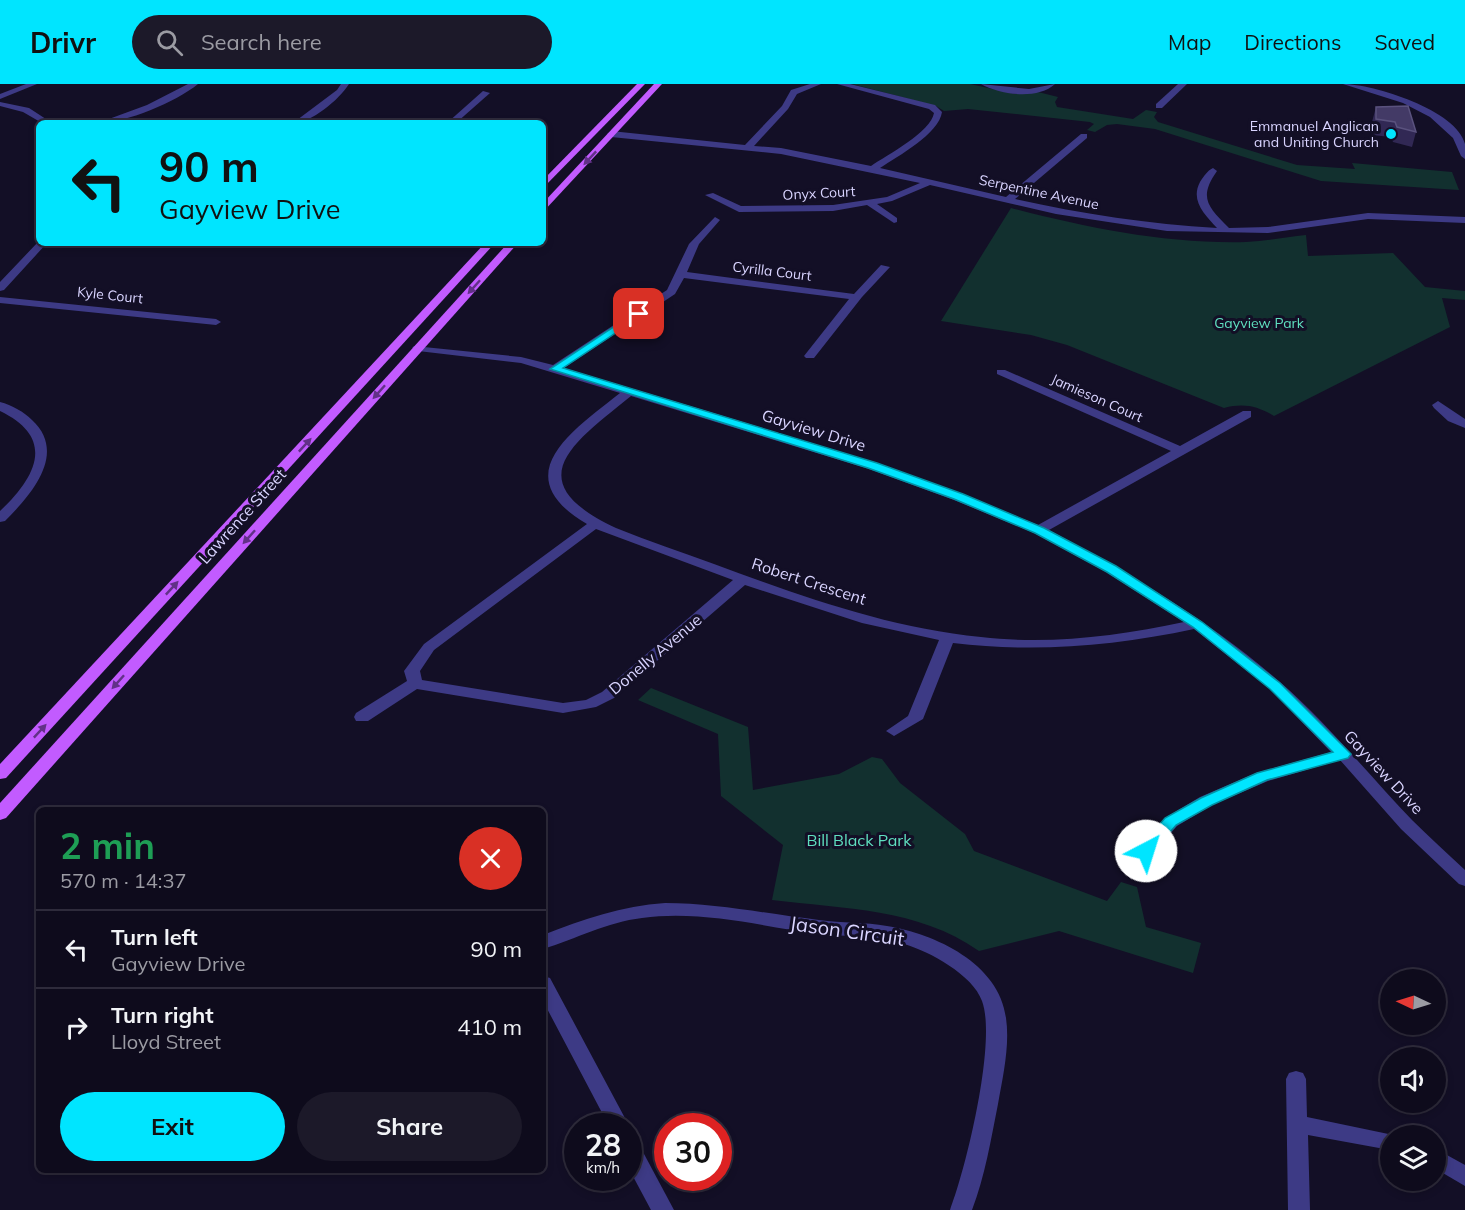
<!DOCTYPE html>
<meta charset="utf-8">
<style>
:root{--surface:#0e0b1c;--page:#1c1929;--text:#f1f3f6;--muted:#9b9ba3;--line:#2e2b3b;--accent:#00e5ff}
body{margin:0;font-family:Mulish,sans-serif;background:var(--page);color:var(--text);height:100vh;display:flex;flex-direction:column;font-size:22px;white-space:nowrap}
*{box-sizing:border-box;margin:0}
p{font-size:20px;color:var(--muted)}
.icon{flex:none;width:33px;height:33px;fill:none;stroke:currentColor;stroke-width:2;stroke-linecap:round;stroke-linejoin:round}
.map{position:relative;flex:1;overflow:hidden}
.details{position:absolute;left:36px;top:723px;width:510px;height:366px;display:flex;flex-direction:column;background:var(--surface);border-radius:9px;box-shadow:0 3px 9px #0003,0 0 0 2px var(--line)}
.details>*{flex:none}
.hud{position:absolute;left:36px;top:36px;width:510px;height:126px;border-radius:9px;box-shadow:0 3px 9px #0003,0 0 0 2px var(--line);background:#00e5ff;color:#111;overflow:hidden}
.needle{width:39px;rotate:274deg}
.tools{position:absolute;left:1380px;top:885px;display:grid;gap:12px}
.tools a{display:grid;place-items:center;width:66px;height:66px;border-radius:50%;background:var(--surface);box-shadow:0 3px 9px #0003,0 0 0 2px var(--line);font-size:30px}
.speed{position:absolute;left:564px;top:1029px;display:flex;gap:12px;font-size:30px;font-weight:700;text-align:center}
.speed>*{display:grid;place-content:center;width:78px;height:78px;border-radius:50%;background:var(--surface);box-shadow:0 3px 9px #0003,0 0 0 2px var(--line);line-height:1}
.speed small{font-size:15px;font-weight:400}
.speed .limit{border:9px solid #d22;background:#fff;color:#111}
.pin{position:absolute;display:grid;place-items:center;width:51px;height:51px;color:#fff;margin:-26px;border-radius:12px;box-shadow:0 3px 9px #0006}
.me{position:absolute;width:66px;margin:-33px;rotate:40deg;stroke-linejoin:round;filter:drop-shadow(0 0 4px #0008)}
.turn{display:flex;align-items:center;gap:21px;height:126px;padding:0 24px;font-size:27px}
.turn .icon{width:78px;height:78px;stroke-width:2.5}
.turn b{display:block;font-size:42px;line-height:51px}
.round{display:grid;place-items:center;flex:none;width:63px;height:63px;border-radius:32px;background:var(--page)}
.overview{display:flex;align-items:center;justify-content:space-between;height:102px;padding:0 24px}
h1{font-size:36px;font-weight:700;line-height:45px;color:#1e9e55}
.cta{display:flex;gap:12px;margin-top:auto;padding:12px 24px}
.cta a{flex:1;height:69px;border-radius:36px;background:var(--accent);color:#111;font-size:24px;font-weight:700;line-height:69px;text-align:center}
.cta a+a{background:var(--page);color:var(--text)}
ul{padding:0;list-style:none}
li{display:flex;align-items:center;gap:18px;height:78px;padding:0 24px;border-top:2px solid var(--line)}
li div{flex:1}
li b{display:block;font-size:22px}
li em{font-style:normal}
header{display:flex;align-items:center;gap:36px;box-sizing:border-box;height:84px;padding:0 30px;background:var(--accent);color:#111}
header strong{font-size:28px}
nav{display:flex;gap:33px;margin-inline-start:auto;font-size:21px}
.search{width:420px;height:54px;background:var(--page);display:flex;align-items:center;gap:15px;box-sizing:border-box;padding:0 21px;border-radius:33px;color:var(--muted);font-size:22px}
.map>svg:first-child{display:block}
.green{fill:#12302f}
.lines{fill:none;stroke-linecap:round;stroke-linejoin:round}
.minor{fill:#3d3a85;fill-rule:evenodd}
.major{fill:#c25bff;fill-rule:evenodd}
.wall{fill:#312854}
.building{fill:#433a66;stroke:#5a527e;stroke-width:1.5}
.oneway{fill:#623188}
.route{fill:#00e5ff;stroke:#0095a6;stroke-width:1.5}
.poi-dot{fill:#00e5ff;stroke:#130f26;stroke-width:2}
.labels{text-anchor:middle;stroke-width:6;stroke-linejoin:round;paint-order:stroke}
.far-poi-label{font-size:14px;fill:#d9d4ff;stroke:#130f26;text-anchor:end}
.far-street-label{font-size:14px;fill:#d9d4ff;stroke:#130f26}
.far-park-label{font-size:14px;fill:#5fe0c0;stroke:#130f26}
.street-label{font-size:16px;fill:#d9d4ff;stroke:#130f26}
.park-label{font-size:16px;fill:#5fe0c0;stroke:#130f26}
.near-street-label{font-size:20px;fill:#d9d4ff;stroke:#130f26}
</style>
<header>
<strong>Drivr</strong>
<div class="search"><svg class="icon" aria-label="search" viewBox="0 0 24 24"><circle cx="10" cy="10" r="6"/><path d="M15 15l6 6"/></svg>Search here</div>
<nav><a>Map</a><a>Directions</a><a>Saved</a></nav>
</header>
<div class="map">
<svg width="1465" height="1126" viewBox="0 0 1465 1126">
<rect width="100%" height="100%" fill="#130f26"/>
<!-- green -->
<g class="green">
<polygon points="852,0 970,0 1015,10 1038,8 1058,13 1055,18 1057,23 1133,35 1146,26 1157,28 1154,33 1158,38 1297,81 1355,85 1352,79 1452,88 1459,106 1321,97 1155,45 1117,40 1107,41 1095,48 1087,46 1094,40 1090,38 968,25 944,27 936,22"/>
<path d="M1011,124C1088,144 1166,160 1246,158C1266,157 1286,153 1306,151L1308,172L1393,169L1425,203L1465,207V216L1442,214L1450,243L1274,332C1257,322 1244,319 1224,324L1067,261L1031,251L941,237Z"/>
<path d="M651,604L748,643L753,706L839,690L872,673L882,675L900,699L965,750L974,767L1107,817L1121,798L1137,803L1146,843L1201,859L1193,889L1059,847L979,867C918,824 844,825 772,816L783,761L721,712L718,650L638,616Z"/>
</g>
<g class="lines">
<!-- minor -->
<g class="minor">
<polygon points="26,0 37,0 0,15 0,10"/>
<path d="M188,0H198C176,18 126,39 98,39L147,21Z"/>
<path d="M341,0H349C339,16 311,39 293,39L337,6Z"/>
<path d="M810,0H821L797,10L788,25L754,62L781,64L871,82C887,71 931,48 934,29L929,25L837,0H850L935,21L942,28C939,50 898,72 880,84L1006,113L1081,50H1087V54L1015,115C1082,130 1149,140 1217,144C1205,131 1190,117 1200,98C1204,92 1207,87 1213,84L1217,87C1198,114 1208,123 1229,144L1268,143L1368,129L1465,133V139L1368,135L1268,149L1167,147L1056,130L930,101L892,117L877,120L897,134V138L894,139L867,121L833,127L739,128L705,111L713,109L741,122L833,121L887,113L920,99L781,70L611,53L607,50L611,47L745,61L782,22L791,6Z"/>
<path d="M981,0L1029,5L1055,0C1038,16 1000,11 981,0Z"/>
<polygon points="1178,0 1187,0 1162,24 1156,24 1156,20"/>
<path d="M1343,0C1373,0 1457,26 1465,60C1465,65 1465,70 1465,75L1461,72L1453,54L1430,33L1403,19Z"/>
<polygon points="483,7 490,9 456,39 447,39"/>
<polygon points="0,18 29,24 52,39 42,39 23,28 0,22"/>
<path d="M715,133L720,136L699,160L687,188L854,210L881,181L890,183L862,213L814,274H806L804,272L849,215L684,194L675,210L564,284C724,333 884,377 1038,441L1171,367L997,290V286H1005L1180,362L1243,327H1251V333L1049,446C1130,490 1210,537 1280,598C1328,640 1368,690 1412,736C1429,753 1447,769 1465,786V802L1459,800L1401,745L1340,676L1268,697L1212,721L1177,742L1152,771H1140L1137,767L1140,763L1165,734L1200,713L1256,689L1331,668L1270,605L1194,545C1114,562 1035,569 953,559L923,635L894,652L886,647L908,632L939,556L862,539L745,501L614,614L596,623L563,629L417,605L368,637H356L354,633L356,629L407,597L404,587L424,560L587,440C503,391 575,345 620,309L521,279L418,267L412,264L414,262L521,273L553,281L667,206L689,160ZM631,312L869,385L954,416L1034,449L1106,488L1184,538C1118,552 1049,561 981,553C889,544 801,512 714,480C682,468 648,457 616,444C516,397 573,359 631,312ZM596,445L733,496L602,608L586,616L563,619L422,596L420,587L434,566Z"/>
<polygon points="39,157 39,159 47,159 4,206 0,207 0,198"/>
<polygon points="0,213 216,235 221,238 216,241 0,219"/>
<polygon points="1438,317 1465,335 1465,344 1448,337 1434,324 1432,321"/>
<path d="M0,318C12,321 24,328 32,336C68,369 31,411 5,437L0,438V427C37,392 56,354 0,327Z"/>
<path d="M665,819C717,819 767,830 819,836C842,839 865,838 887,842C935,850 999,879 1006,934C1010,961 1003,992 998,1020C991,1055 985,1092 972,1126H950C966,1085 997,957 982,917C973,891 929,867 904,860C876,851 847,853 818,850C760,842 701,826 642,834C607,838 576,855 543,865V851C583,835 622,822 665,819Z"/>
<polygon points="543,892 550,894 626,1036 630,1042 628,1044 609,1042 543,917"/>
<polygon points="1296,987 1303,989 1306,995 1307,1033 1398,1052 1390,1052 1390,1066 1308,1051 1310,1126 1288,1126 1286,995 1289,989"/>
<polygon points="628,1052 636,1055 674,1126 651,1126 628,1083"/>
<polygon points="1436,1065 1465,1081 1465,1102 1436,1085"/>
</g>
<!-- major -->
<g class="major">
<polygon points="637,0 645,0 543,104 543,96"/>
<polygon points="654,0 662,0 543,128 543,119"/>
<polygon points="485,159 495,159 6,694 0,695 0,680"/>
<polygon points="508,159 518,159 6,734 0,736 0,719"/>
</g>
</g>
<!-- wall -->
<polygon class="wall" points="1376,23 1416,48 1412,63 1393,58 1391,53 1372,51 1372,38"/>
<!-- building -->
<polygon class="building" points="1408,22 1416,48 1397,43 1395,38 1376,35 1376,23"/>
<!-- one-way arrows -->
<defs><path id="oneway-solid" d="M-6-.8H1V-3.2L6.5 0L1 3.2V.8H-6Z" transform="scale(1.5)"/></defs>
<g class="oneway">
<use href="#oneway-solid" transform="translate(590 74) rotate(133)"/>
<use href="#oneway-solid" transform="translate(474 203) rotate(132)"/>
<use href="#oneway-solid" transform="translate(379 308) rotate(132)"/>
<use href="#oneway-solid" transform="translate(305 361) rotate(-47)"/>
<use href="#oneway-solid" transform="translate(249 453) rotate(132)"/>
<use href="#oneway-solid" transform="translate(172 504) rotate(-47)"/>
<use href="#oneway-solid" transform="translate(118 598) rotate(132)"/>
<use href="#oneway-solid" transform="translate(40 647) rotate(-47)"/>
</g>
<!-- route -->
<polygon class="route" points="636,228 644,230 563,284 877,379 963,410 1044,444 1116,482 1202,538 1280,599 1351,670 1348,674 1267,696 1212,721 1176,741 1151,771 1140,771 1138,767 1140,763 1165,734 1201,714 1257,689 1333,668 1270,605 1193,543 1107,488 1035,449 954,415 868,384 550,285"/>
<!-- markers -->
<circle class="poi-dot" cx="1391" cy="50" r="6"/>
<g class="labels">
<!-- far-poi labels -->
<g class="far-poi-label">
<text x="1379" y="47">Emmanuel Anglican<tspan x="1379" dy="16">and Uniting Church</tspan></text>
</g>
<!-- far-street labels -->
<g class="far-street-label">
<text transform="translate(1039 108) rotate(12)" y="5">Serpentine Avenue</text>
<text transform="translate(819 109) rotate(-3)" y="5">Onyx Court</text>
<text transform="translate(772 187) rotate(7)" y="5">Cyrilla Court</text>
<text transform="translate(110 211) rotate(6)" y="5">Kyle Court</text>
<text transform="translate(1097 314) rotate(24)" y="5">Jamieson Court</text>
</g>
<!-- far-park labels -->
<g class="far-park-label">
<text x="1259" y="244">Gayview Park</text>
</g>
<!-- street labels -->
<g class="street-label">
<text transform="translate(814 346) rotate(17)" y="6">Gayview Drive</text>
<text transform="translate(242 432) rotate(-48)" y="6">Lawrence Street</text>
<text transform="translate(809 497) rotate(18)" y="6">Robert Crescent</text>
<text transform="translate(655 570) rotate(-40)" y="6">Donelly Avenue</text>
<text transform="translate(1384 688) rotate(47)" y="6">Gayview Drive</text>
</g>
<!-- park labels -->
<g class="park-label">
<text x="859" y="762">Bill Black Park</text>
</g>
<!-- near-street labels -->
<g class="near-street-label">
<text transform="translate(847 847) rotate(8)" y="7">Jason Circuit</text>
</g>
</g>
</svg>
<div class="tools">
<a><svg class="needle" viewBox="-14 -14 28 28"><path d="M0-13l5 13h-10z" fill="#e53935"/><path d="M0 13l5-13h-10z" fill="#9b9ba3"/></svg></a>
<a><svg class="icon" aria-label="sound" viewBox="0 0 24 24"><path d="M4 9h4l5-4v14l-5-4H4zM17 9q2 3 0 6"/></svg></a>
<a><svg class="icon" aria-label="layers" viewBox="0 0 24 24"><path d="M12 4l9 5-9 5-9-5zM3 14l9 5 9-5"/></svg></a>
</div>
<div class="speed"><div>28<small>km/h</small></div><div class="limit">30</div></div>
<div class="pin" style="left:639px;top:230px;background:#d93025"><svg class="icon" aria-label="arrive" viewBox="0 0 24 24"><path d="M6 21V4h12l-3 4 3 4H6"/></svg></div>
<svg class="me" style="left:1146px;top:767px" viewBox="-20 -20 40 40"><circle r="19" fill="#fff"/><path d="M0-13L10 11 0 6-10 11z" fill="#00e5ff"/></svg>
<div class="hud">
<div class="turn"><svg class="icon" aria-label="left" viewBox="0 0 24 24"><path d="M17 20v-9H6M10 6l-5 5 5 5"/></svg><div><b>90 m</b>Gayview Drive</div></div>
</div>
<section class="details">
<div class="overview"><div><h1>2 min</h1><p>570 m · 14:37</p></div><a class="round" style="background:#d93025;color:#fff"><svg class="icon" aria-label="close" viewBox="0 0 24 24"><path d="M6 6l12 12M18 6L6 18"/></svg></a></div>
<ul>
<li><svg class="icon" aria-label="left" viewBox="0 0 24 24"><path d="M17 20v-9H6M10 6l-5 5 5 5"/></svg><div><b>Turn left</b><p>Gayview Drive</p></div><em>90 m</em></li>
<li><svg class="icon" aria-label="right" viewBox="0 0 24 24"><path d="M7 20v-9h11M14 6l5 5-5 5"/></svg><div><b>Turn right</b><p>Lloyd Street</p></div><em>410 m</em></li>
</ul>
<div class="cta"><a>Exit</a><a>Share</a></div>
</section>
</div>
